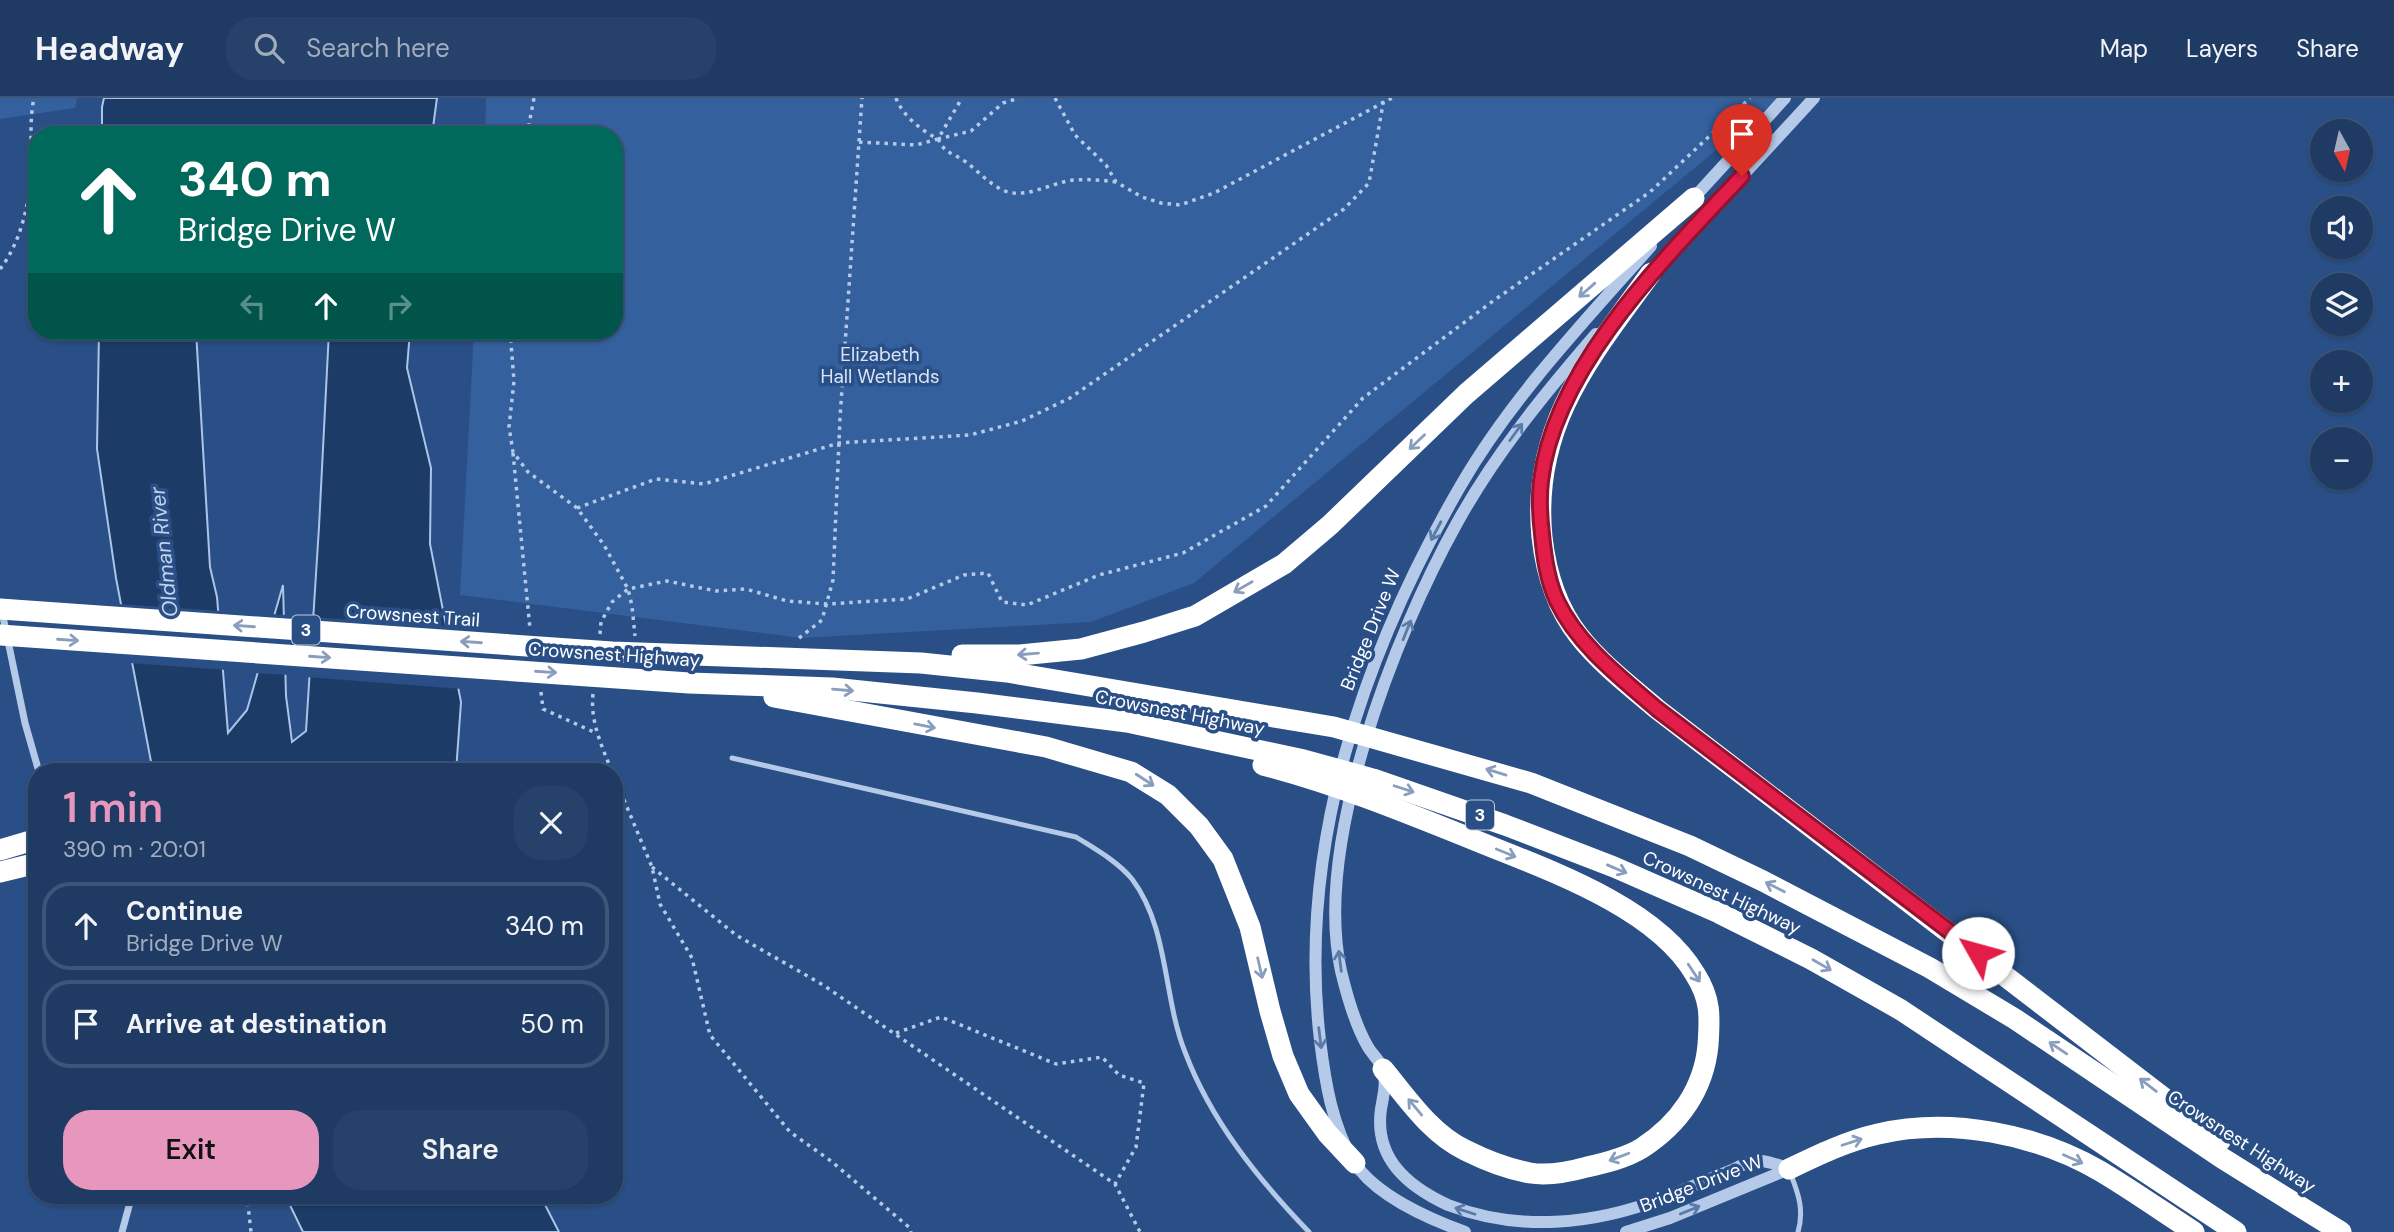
<!DOCTYPE html>
<meta charset="utf-8">
<style>
:root{--surface:#1f3b64;--page:#27426a;--text:#f1f3f6;--muted:#a1adbf;--line:#3c5578;--accent:#e797bd}
body{margin:0;font-family:"DM Sans",sans-serif;background:var(--page);color:var(--text);height:100vh;display:flex;flex-direction:column;font-size:26px;white-space:nowrap}
*{box-sizing:border-box;margin:0}
p{font-size:23px;color:var(--muted)}
.icon{flex:none;width:38px;height:38px;fill:none;stroke:currentColor;stroke-width:2;stroke-linecap:round;stroke-linejoin:round}
.map{position:relative;flex:1;overflow:hidden}
.details{position:absolute;left:28px;top:665px;width:595px;height:441px;display:flex;flex-direction:column;background:var(--surface);border-radius:28px;box-shadow:0 2px 5px #0004,0 0 0 2px var(--line)}
.details>*{flex:none}
.banner{position:absolute;left:28px;top:28px;width:595px;height:214px;border-radius:28px;box-shadow:0 2px 5px #0004,0 0 0 2px var(--line);background:#00695c;color:#fff;overflow:hidden}
.needle{width:46px;rotate:172deg}
.fabs{position:absolute;left:2310px;top:21px;display:grid;gap:14px}
.fabs a{display:grid;place-items:center;width:63px;height:63px;border-radius:50%;background:var(--surface);box-shadow:0 2px 5px #0004,0 0 0 2px var(--line);font-size:35px}
.pin{position:absolute;display:grid;place-items:center;width:60px;height:60px;color:#fff;margin:-72px -30px;border-radius:50% 50% 50% 0;rotate:-45deg;box-shadow:0 0 7px #0007}
.pin .icon{rotate:45deg}
.me{position:absolute;width:77px;margin:-38px;rotate:308deg;stroke-linejoin:round;filter:drop-shadow(0 0 5px #0008)}
.turn{display:flex;align-items:center;gap:24px;height:147px;padding:0 35px;font-size:32px}
.turn .icon{width:91px;height:91px;stroke-width:2.5}
.turn b{display:block;font-size:49px;line-height:60px}
.lanes{display:flex;align-items:center;height:66px;padding:0 35px;background:#0003;justify-content:center;gap:35px;direction:ltr}
.lanes .off{opacity:.35}
.round{display:grid;place-items:center;flex:none;width:74px;height:74px;border-radius:28px;background:var(--page)}
.summary{display:flex;align-items:center;justify-content:space-between;height:119px;padding:0 35px}
h1{font-size:42px;font-weight:600;line-height:52px;color:var(--accent)}
.action{display:flex;gap:14px;margin-top:auto;padding:14px 35px}
.action a{flex:1;height:80px;border-radius:28px;background:var(--accent);color:#111;font-size:28px;font-weight:600;line-height:80px;text-align:center}
.action a+a{background:var(--page);color:var(--text)}
ul{padding:0;list-style:none}
li{display:flex;align-items:center;gap:21px;height:88px;margin:0 14px 10px;padding:0 21px;border:4px solid var(--line);border-radius:28px}
li div{flex:1}
li b{display:block;font-size:26px}
li em{font-style:normal}
header{display:flex;align-items:center;gap:42px;box-sizing:border-box;height:98px;padding:0 35px;background:var(--surface);border-bottom:2px solid var(--line)}
header strong{font-size:33px}
nav{display:flex;gap:38px;margin-inline-start:auto;font-size:24px}
.search{width:490px;height:63px;background:var(--page);display:flex;align-items:center;gap:18px;box-sizing:border-box;padding:0 24px;border-radius:28px;color:var(--muted);font-size:26px}
.map>svg:first-child{display:block}
.green{fill:#34609d}
.water{fill:#1d3b67;stroke:#aac5e8;stroke-width:2}
.pier{fill:#294f86}
.lines{fill:none;stroke-linecap:round;stroke-linejoin:round}
.path{stroke:#b5cae8;stroke-width:3.5;stroke-dasharray:3.5 5;stroke-linecap:butt}
.service{stroke:#b5cae8;stroke-width:5}
.minor{stroke:#b5cae8;stroke-width:7}
.tertiary{stroke:#b5cae8;stroke-width:12}
.motorway{stroke:#fff;stroke-width:21}
.oneway{stroke:#899ebc}
.oneway2{stroke:#5a7aa8}
.route-casing{stroke:#92132f;stroke-width:18}
.route{stroke:#e11d48;stroke-width:12}
.labels{text-anchor:middle;stroke-width:7;stroke-linejoin:round;paint-order:stroke}
.shield{fill:#294f86;stroke:#bfcadb;stroke-width:2}
.shield-label{font-size:18px;font-weight:bold;fill:#fff}
.park-label{font-size:19px;fill:#d8e5f6;stroke:#294f86}
.street-label{font-size:19px;fill:#fff;stroke:#294f86}
.water-label{font-size:21px;font-style:italic;fill:#c1d4ef;stroke:#294f86}
</style>
<header>
<strong>Headway</strong>
<div class="search"><svg class="icon" aria-label="search" viewBox="0 0 24 24"><circle cx="10" cy="10" r="6"/><path d="M15 15l6 6"/></svg>Search here</div>
<nav><a>Map</a><a>Layers</a><a>Share</a></nav>
</header>
<div class="map">
<svg width="2394" height="1134" viewBox="0 0 2394 1134">
<rect width="100%" height="100%" fill="#294f86"/>
<!-- green -->
<g class="green">
<polygon points="0,0 77,0 75,10 0,21"/>
<polygon points="486,0 1779,0 1194,485 1091,524 801,540 460,497 474,233 614,233 614,37 485,37"/>
</g>
<!-- water -->
<g class="water">
<polygon points="104,0 437,0 432,37 102,37 102,9"/>
<polygon points="99,233 196,233 210,469 217,499 228,635 247,612 283,487 286,598 292,644 306,633 319,429 329,233 410,233 407,270 431,370 430,446 461,604 456,674 153,674 116,480 97,351"/>
<polygon points="285,1097 540,1097 559,1134 303,1134"/>
</g>
<!-- pier -->
<g class="pier">
<polygon points="118,506 222,513 226,572 130,565"/>
<polygon points="271,516 287,517 289,577 254,575"/>
<polygon points="310,519 450,528 462,591 306,579"/>
</g>
<g class="lines">
<!-- path -->
<g class="path">
<path d="M896,0C902,17 922,33 938,41L971,33L1003,5L1019,0"/>
<polyline points="1055,0 1075,37 1106,67 1116,84 1142,99 1161,105 1180,107 1214,95 1392,0"/>
<polyline points="527,37 534,0"/>
<path d="M938,41C946,57 952,54 966,64C978,73 990,87 1005,93C1026,101 1051,85 1073,82C1088,81 1102,82 1116,84"/>
<polyline points="859,44 916,47 938,41 962,0"/>
<path d="M0,171C20,146 30,105 31,72C32,48 29,23 34,0"/>
<polyline points="510,233 514,283 509,329 513,354 528,374 577,410 604,447 628,491 632,508 635,538"/>
<polyline points="513,355 530,531"/>
<polyline points="577,410 656,381 704,386 839,345 970,337 1022,323 1070,300 1344,111 1369,85 1383,6 1382,0"/>
<polyline points="600,536 601,524 612,504 628,491 667,483 716,493 746,491 787,503 827,506 907,501 964,477 988,475 1002,504 1027,507 1099,477 1183,455 1266,408 1363,300 1493,203 1650,94 1750,0"/>
<polyline points="799,540 822,522 833,482 840,320 862,0"/>
<polyline points="541,594 543,611 596,635"/>
<path d="M593,596C590,624 602,648 612,674"/>
<polyline points="614,678 652,769 660,806 692,860 710,937 790,1034 831,1063 910,1130 911,1134"/>
<polyline points="652,769 736,837 823,887 1115,1086 1140,1134"/>
<polyline points="896,935 941,919 1056,966 1102,959 1119,977 1144,985 1136,1049 1115,1086"/>
<polyline points="244,1097 248,1107 251,1134"/>
</g>
<!-- service -->
<g class="service">
<path d="M732,660L1076,739C1095,751 1117,763 1132,781C1169,830 1163,899 1185,954C1211,1023 1258,1081 1309,1134"/>
<path d="M1791,1077C1799,1097 1804,1113 1798,1134"/>
</g>
<!-- minor -->
<g class="minor">
<polyline points="2,514 25,625 39,674"/>
<polyline points="122,1134 132,1097"/>
</g>
<!-- tertiary -->
<g class="tertiary">
<polyline points="1691,103 1785,0"/>
<polyline points="1649,179 1814,0"/>
<path d="M1596,236C1545,295 1495,356 1457,425C1395,536 1313,746 1341,873C1347,898 1355,927 1368,949C1372,956 1380,963 1383,971C1387,984 1383,999 1381,1011C1374,1060 1407,1088 1448,1107C1518,1134 1594,1127 1663,1100C1686,1091 1709,1081 1732,1072C1738,1070 1744,1065 1750,1064C1764,1061 1776,1066 1789,1071"/>
<path d="M1465,1134C1429,1121 1375,1097 1354,1064C1332,1028 1325,983 1320,942C1297,747 1364,554 1461,387C1512,299 1584,224 1651,148"/>
<polyline points="1626,1134 1670,1120 1789,1071"/>
</g>
<!-- motorway -->
<g class="motorway">
<path d="M1651,175C1590,259 1531,328 1542,439C1546,475 1556,509 1579,538C1600,565 1630,588 1657,611L2220,1043"/>
<polyline points="0,511 612,554 921,565 1007,574 1334,629 1531,685 1690,748 1763,783 1930,870 2015,921 2222,1060 2341,1134"/>
<polyline points="0,537 689,585 832,590 977,605 1127,624 1304,662 1373,681 1505,727 1614,769 1719,815 1811,861 1901,912 2236,1134"/>
<polyline points="962,557 1020,557 1081,551 1144,534 1195,518 1284,466 1330,427 1466,296 1694,100"/>
<polyline points="774,599 1046,649 1131,674 1168,697 1199,728 1223,761 1250,829 1270,913 1283,958 1299,996 1327,1035 1355,1065"/>
<path d="M1263,667C1333,685 1400,712 1467,739C1539,769 1654,806 1695,876C1711,901 1710,918 1708,947C1704,991 1679,1026 1642,1050C1626,1060 1605,1065 1587,1069C1569,1074 1548,1078 1530,1075C1507,1071 1485,1062 1465,1052C1430,1035 1407,1000 1383,971"/>
<polyline points="0,752 37,741"/>
<polyline points="0,774 37,765"/>
<path d="M1789,1071C1818,1057 1847,1043 1878,1036C1951,1019 2036,1036 2100,1073C2132,1092 2163,1114 2194,1134"/>
</g>
</g>
<!-- one-way arrows -->
<defs><path id="oneway-shaft" d="M-6 0H5M1.5-3L5.5 0L1.5 3" fill="none" stroke-width="1.6" stroke-linecap="round" stroke-linejoin="round" transform="scale(1.75)"/></defs>
<g class="oneway">
<use href="#oneway-shaft" transform="translate(1587 192) rotate(139)"/>
<use href="#oneway-shaft" transform="translate(1417 344) rotate(136)"/>
<use href="#oneway-shaft" transform="translate(1243 489) rotate(150)"/>
<use href="#oneway-shaft" transform="translate(244 528) rotate(-176)"/>
<use href="#oneway-shaft" transform="translate(68 542) rotate(4)"/>
<use href="#oneway-shaft" transform="translate(471 544) rotate(-176)"/>
<use href="#oneway-shaft" transform="translate(1028 556) rotate(175)"/>
<use href="#oneway-shaft" transform="translate(320 559) rotate(4)"/>
<use href="#oneway-shaft" transform="translate(546 574) rotate(4)"/>
<use href="#oneway-shaft" transform="translate(843 592) rotate(5)"/>
<use href="#oneway-shaft" transform="translate(925 628) rotate(11)"/>
<use href="#oneway-shaft" transform="translate(1496 674) rotate(-163)"/>
<use href="#oneway-shaft" transform="translate(1145 682) rotate(33)"/>
<use href="#oneway-shaft" transform="translate(1404 691) rotate(18)"/>
<use href="#oneway-shaft" transform="translate(1506 755) rotate(22)"/>
<use href="#oneway-shaft" transform="translate(1617 771) rotate(23)"/>
<use href="#oneway-shaft" transform="translate(1775 789) rotate(-153)"/>
<use href="#oneway-shaft" transform="translate(1822 867) rotate(30)"/>
<use href="#oneway-shaft" transform="translate(1260 870) rotate(77)"/>
<use href="#oneway-shaft" transform="translate(1694 875) rotate(57)"/>
<use href="#oneway-shaft" transform="translate(2058 950) rotate(-146)"/>
<use href="#oneway-shaft" transform="translate(2148 987) rotate(-142)"/>
<use href="#oneway-shaft" transform="translate(1415 1009) rotate(-130)"/>
<use href="#oneway-shaft" transform="translate(1852 1044) rotate(-18)"/>
<use href="#oneway-shaft" transform="translate(1619 1059) rotate(159)"/>
<use href="#oneway-shaft" transform="translate(2073 1061) rotate(24)"/>
</g>
<g class="oneway2">
<use href="#oneway-shaft" transform="translate(1516 334) rotate(-54)"/>
<use href="#oneway-shaft" transform="translate(1436 433) rotate(118)"/>
<use href="#oneway-shaft" transform="translate(1407 532) rotate(-68)"/>
<use href="#oneway-shaft" transform="translate(1340 863) rotate(-97)"/>
<use href="#oneway-shaft" transform="translate(1320 940) rotate(83)"/>
<use href="#oneway-shaft" transform="translate(1690 1112) rotate(-22)"/>
<use href="#oneway-shaft" transform="translate(1465 1113) rotate(-162)"/>
</g>
<g class="lines">
<!-- route casing -->
<g class="route-casing">
<path id="route" d="M1742,78C1667,158 1554,269 1541,383C1539,400 1540,419 1542,436C1544,458 1547,482 1557,503C1578,547 1620,579 1657,611L1978,855"/>
</g>
<!-- route -->
<use href="#route" class="route"/>
</g>
<g class="labels">
<!-- shield labels -->
<g class="shield">
<rect x="292" y="517.5" width="28" height="29" rx="5"/>
<rect x="1466" y="702.5" width="28" height="29" rx="5"/>
</g>
<g class="shield-label">
<text x="306" y="538">3</text>
<text x="1480" y="723">3</text>
</g>
<!-- park labels -->
<g class="park-label">
<text x="880" y="263">Elizabeth<tspan x="880" dy="22">Hall Wetlands</tspan></text>
</g>
<!-- street labels -->
<g class="street-label">
<text transform="translate(413 517) rotate(4)" y="7">Crowsnest Trail</text>
<text transform="translate(1370 531) rotate(-68)" y="7">Bridge Drive W</text>
<text transform="translate(614 556) rotate(4)" y="7">Crowsnest Highway</text>
<text transform="translate(1180 614) rotate(11)" y="7">Crowsnest Highway</text>
<text transform="translate(1722 794) rotate(25)" y="7">Crowsnest Highway</text>
<text transform="translate(2242 1043) rotate(33)" y="7">Crowsnest Highway</text>
<text transform="translate(1701 1085) rotate(-21)" y="7">Bridge Drive W</text>
</g>
<!-- water labels -->
<g class="water-label">
<text transform="translate(164 454) rotate(-96)" y="7">Oldman River</text>
</g>
</g>
</svg>
<div class="fabs">
<a><svg class="needle" viewBox="-14 -14 28 28"><path d="M0-13l5 13h-10z" fill="#e53935"/><path d="M0 13l5-13h-10z" fill="#a1adbf"/></svg></a>
<a><svg class="icon" aria-label="sound" viewBox="0 0 24 24"><path d="M4 9h4l5-4v14l-5-4H4zM17 9q2 3 0 6"/></svg></a>
<a><svg class="icon" aria-label="layers" viewBox="0 0 24 24"><path d="M12 4l9 5-9 5-9-5zM3 14l9 5 9-5"/></svg></a>
<a>+</a>
<a>−</a>
</div>
<div class="pin" style="left:1742px;top:78px;background:#d93025"><svg class="icon" aria-label="arrive" viewBox="0 0 24 24"><path d="M6 21V4h12l-3 4 3 4H6"/></svg></div>
<svg class="me" style="left:1978px;top:855px" viewBox="-20 -20 40 40"><circle r="19" fill="#fff"/><path d="M0-13L10 11 0 6-10 11z" fill="#e11d48"/></svg>
<div class="banner">
<div class="turn"><svg class="icon" aria-label="ahead" viewBox="0 0 24 24"><path d="M12 20V5M6 11l6-6 6 6"/></svg><div><b>340 m</b>Bridge Drive W</div></div>
<div class="lanes"><svg class="icon off" aria-label="left" viewBox="0 0 24 24"><path d="M17 20v-9H6M10 6l-5 5 5 5"/></svg><svg class="icon" aria-label="ahead" viewBox="0 0 24 24"><path d="M12 20V5M6 11l6-6 6 6"/></svg><svg class="icon off" aria-label="right" viewBox="0 0 24 24"><path d="M7 20v-9h11M14 6l5 5-5 5"/></svg></div>
</div>
<section class="details">
<div class="summary"><div><h1>1 min</h1><p>390 m · 20:01</p></div><a class="round"><svg class="icon" aria-label="close" viewBox="0 0 24 24"><path d="M6 6l12 12M18 6L6 18"/></svg></a></div>
<ul>
<li><svg class="icon" aria-label="ahead" viewBox="0 0 24 24"><path d="M12 20V5M6 11l6-6 6 6"/></svg><div><b>Continue</b><p>Bridge Drive W</p></div><em>340 m</em></li>
<li><svg class="icon" aria-label="arrive" viewBox="0 0 24 24"><path d="M6 21V4h12l-3 4 3 4H6"/></svg><div><b>Arrive at destination</b></div><em>50 m</em></li>
</ul>
<div class="action"><a>Exit</a><a>Share</a></div>
</section>
</div>
